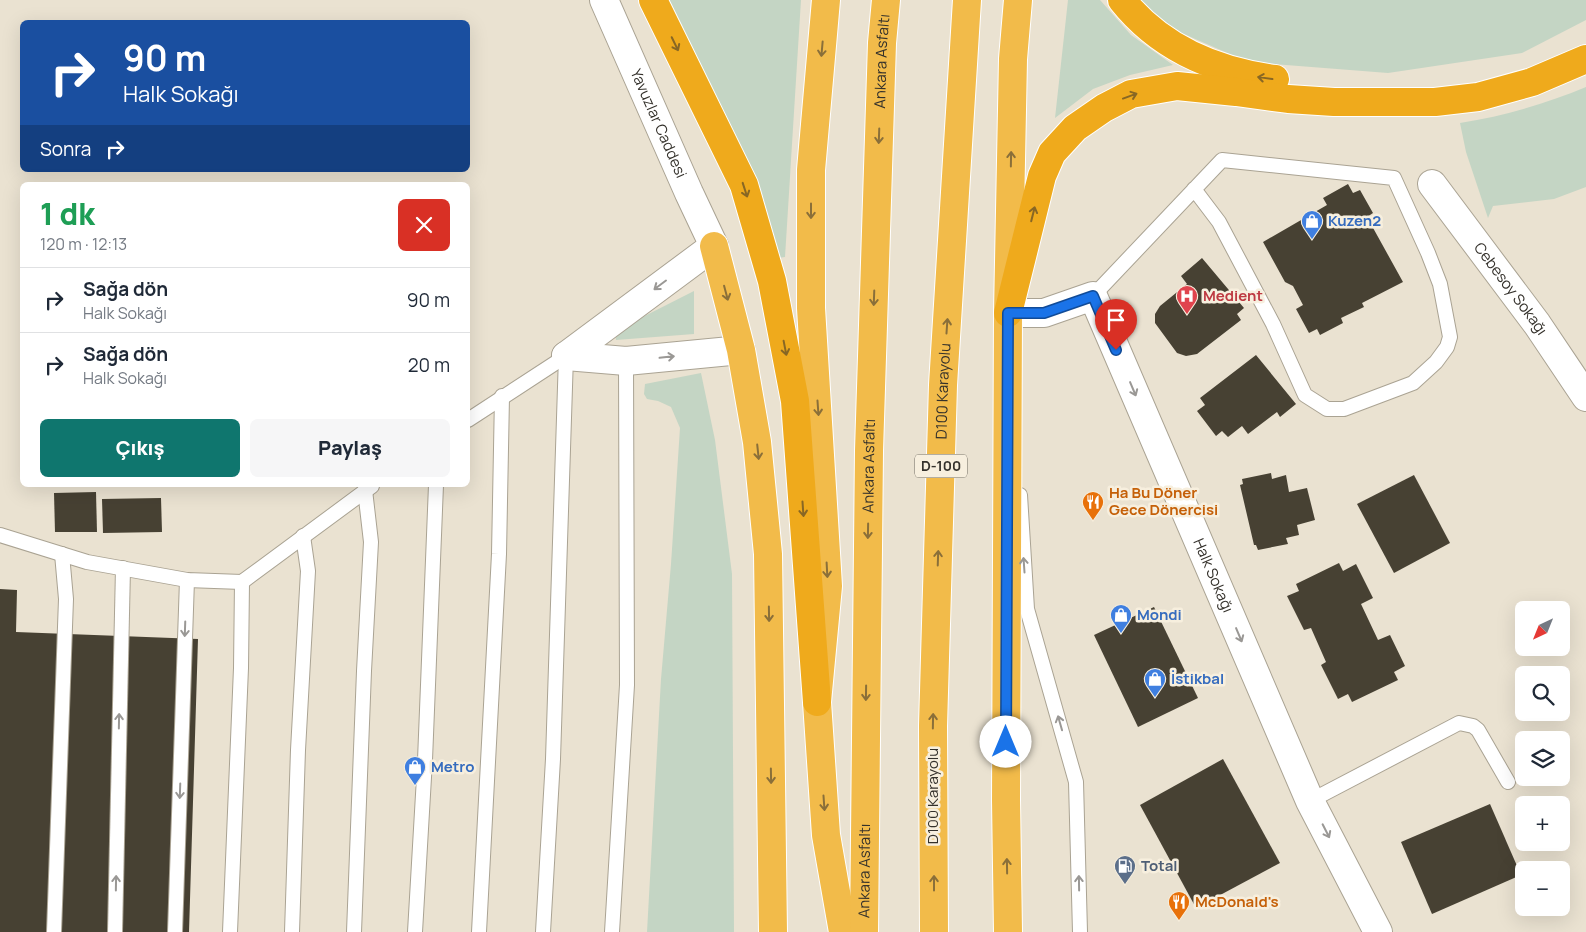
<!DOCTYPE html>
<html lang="tr">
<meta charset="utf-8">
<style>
:root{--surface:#fff;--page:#f6f6f7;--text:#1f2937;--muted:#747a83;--line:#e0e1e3;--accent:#0f766e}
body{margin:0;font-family:Manrope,sans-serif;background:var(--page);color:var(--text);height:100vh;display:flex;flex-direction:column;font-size:19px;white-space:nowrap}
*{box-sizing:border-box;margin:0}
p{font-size:16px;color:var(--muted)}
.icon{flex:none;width:28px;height:28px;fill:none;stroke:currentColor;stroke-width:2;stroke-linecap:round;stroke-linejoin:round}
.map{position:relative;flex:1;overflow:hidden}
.panel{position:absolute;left:20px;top:182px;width:450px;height:305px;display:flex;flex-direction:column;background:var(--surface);border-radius:8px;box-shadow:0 5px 20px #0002}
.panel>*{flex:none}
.top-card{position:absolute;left:20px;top:20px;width:450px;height:152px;border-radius:8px;box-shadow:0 5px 20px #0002;background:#1a4fa0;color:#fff;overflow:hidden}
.needle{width:32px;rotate:223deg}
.controls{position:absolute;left:1515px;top:601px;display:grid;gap:10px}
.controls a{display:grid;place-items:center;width:55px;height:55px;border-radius:8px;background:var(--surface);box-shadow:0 5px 20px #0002;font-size:25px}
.pin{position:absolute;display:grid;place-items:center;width:42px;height:42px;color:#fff;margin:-51px -21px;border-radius:50% 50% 50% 0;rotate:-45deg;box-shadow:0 0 5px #0007}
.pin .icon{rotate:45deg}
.me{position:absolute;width:55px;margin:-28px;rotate:0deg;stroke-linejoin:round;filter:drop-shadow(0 0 4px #0008)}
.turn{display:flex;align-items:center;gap:18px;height:105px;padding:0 20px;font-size:22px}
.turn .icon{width:65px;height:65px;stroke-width:2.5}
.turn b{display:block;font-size:35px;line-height:42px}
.then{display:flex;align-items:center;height:48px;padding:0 20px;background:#0003;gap:10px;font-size:19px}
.round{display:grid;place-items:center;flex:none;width:52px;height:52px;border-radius:8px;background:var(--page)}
.summary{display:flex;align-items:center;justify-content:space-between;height:85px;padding:0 20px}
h1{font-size:30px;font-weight:800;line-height:38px;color:#1e9e55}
.action{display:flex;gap:10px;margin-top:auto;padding:10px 20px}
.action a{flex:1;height:58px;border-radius:8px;background:var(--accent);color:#fff;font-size:20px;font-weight:800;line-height:58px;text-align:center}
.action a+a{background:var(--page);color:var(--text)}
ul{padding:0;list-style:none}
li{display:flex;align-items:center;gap:15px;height:65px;padding:0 20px;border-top:1px solid var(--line)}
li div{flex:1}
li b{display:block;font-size:19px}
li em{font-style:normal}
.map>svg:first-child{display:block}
.green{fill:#c4d5c4}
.building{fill:#474133}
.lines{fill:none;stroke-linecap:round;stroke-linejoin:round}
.service-casing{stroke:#aaa393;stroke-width:16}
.minor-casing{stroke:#aaa393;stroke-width:30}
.secondary-casing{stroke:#aaa393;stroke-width:30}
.trunk-casing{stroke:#fff;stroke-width:30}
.motorway-casing{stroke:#fff;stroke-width:30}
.service{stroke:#fff;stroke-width:14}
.minor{stroke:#fff;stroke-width:28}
.secondary{stroke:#fff;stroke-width:28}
.trunk{stroke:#f2bb4a;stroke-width:28}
.motorway{stroke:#efaa1c;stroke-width:28}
.oneway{stroke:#886724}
.oneway2{stroke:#8a6f39}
.oneway3{stroke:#9a9895}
.route-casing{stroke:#114b97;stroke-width:12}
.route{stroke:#1a73e8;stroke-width:9}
.labels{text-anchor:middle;stroke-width:5;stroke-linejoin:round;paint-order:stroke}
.shield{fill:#f7efde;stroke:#6e6a61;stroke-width:1}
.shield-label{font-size:14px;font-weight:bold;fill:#34312b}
.street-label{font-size:15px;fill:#34312b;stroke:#f7efde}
.shop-label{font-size:15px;font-weight:bold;fill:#366cbe;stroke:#f7efde;text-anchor:start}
.health-label{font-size:15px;font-weight:bold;fill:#be3a42;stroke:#f7efde;text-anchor:start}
.food-label{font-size:15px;font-weight:bold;fill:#c56008;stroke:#f7efde;text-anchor:start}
.service-label{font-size:15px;font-weight:bold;fill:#4e5e75;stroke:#f7efde;text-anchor:start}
</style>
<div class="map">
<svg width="1586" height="932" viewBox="0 0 1586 932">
<rect width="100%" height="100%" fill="#eae2d1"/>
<!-- green -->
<g class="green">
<polygon points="664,0 801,0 785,257 778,258"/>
<polygon points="1068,0 1100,0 1131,35 1173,65 1130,75 1093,89 1055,118"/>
<polygon points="1139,0 1586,0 1586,20 1522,53 1388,73 1248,62 1154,21"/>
<path d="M1586,87V187L1554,199L1493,206L1488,218L1466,152L1460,123C1504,116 1545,104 1586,87Z"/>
<polygon points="694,291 694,334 616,340 615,331"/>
<polygon points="701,373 715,440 732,574 734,932 647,932 661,679 671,564 680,428 671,407 658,401 647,399 644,394 645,384"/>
</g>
<!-- building -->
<g class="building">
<polygon points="1348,184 1353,193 1360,190 1373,213 1367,217 1403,282 1362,303 1364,307 1341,318 1343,323 1320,335 1317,329 1309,333 1296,309 1303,305 1293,286 1285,282 1263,242 1327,205 1323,198"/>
<polygon points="1202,258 1244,308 1237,314 1241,320 1197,354 1186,356 1177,353 1155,323 1155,314 1160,306 1187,284 1181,276"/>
<polygon points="1256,355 1296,404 1280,417 1277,412 1248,434 1242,426 1228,437 1222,431 1216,436 1197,411 1205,405 1200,398"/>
<polygon points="1271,473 1272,479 1286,475 1289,492 1307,488 1315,520 1297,525 1299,535 1286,538 1288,544 1258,550 1256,545 1254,545 1240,485 1243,484 1242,479"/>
<polygon points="1414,475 1450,543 1394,573 1357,504"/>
<polygon points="96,492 97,532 55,532 54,493"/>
<polygon points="161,498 162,532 103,533 102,499"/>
<polygon points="1339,563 1343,571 1356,564 1373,598 1361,604 1378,640 1390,635 1405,666 1394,672 1398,680 1352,702 1348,694 1338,699 1321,665 1326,662 1311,628 1304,630 1287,596 1299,591 1296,584"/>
<polygon points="0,589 17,590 16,632 198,639 189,932 0,932"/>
<polygon points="1154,607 1198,698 1138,727 1094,635"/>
<polygon points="1223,759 1280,863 1196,908 1140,805"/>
<polygon points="1490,804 1521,875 1432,914 1401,842"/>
</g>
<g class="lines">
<!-- service casing -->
<g class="service-casing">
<g id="service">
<polyline points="1093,296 1222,160 1394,178 1428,253 1440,284 1450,337 1447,347 1436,362 1413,383 1344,409 1327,409 1305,395 1273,324 1219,222 1194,189"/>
<polyline points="468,420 566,356"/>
<polyline points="1020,495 1027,609 1076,782 1080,932"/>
<polyline points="0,535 87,562 187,580 242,582 372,486"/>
<polyline points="1310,801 1459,723 1473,726 1478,730 1508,782"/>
<polyline points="54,932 66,599 62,554"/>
<polyline points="115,932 123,568"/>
<polyline points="175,932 187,580"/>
<polyline points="230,932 241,668 242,582"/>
<polyline points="292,932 298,750 308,571 303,536"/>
<polyline points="354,932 364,671 371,542 365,490"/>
<polyline points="415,932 425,760 436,485"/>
<polyline points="479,932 499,554 502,396"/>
<polyline points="543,932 553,759 566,356"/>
<polyline points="612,932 627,685 626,361"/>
</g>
</g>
<!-- minor casing -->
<g class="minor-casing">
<g id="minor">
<path id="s1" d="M1432,184L1537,324L1586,397"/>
<path id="s2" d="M1008,313H1044L1093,296L1310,801L1378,932"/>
<polyline points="566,356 714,246"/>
<polyline points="566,356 626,361 741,350"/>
</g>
</g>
<!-- secondary casing -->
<g class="secondary-casing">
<g id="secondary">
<path id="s3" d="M604,0L689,193L714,246"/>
</g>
</g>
<!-- trunk casing -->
<g class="trunk-casing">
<g id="trunk">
<polyline points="826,0 811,170 811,308 828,586 817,702 826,835 843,932"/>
<polyline points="714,246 741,350 757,442 768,554 773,932"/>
<path id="s4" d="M864,932L869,451L882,43L886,0"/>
<path id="s5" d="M934,932L933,726L943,385L967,0"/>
<polyline points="1008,932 1006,800 1008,313 1013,59 1018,0"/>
</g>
</g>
<!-- motorway casing -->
<g class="motorway-casing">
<g id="motorway">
<polyline points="653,0 744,185 772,281 795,401 817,702"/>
<path d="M1122,0C1161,49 1215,71 1275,79"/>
<polyline points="1008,313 1042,176 1052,153 1075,128 1104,108 1131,94 1177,86 1236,92 1288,99 1334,102 1435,102 1478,97 1532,82 1586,59"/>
</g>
</g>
<!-- service -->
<use href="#service" class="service"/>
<!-- minor -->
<use href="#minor" class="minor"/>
<!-- secondary -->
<use href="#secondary" class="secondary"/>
<!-- trunk -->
<use href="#trunk" class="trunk"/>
<!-- motorway -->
<use href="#motorway" class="motorway"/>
</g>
<!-- one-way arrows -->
<defs><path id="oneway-shaft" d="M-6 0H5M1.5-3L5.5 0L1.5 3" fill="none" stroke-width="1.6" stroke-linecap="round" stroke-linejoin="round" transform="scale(1.25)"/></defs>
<g class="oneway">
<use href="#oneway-shaft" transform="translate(675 44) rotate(64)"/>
<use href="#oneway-shaft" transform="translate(1265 78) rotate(-172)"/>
<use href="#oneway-shaft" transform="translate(1130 96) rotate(-20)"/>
<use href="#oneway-shaft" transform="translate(745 190) rotate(72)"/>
<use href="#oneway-shaft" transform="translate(1033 214) rotate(-76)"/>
<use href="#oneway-shaft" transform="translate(785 348) rotate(79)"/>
<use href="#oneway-shaft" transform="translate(803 509) rotate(86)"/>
</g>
<g class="oneway2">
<use href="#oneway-shaft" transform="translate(822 49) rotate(95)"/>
<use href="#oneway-shaft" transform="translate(879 136) rotate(92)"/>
<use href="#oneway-shaft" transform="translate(1011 159) rotate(-89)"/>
<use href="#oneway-shaft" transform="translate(811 211) rotate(90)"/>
<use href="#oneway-shaft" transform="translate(726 293) rotate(75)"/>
<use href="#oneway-shaft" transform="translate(874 298) rotate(92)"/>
<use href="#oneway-shaft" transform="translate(947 326) rotate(-86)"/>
<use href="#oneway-shaft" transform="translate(818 408) rotate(86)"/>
<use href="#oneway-shaft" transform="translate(758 452) rotate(84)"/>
<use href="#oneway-shaft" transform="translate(868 531) rotate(91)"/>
<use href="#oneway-shaft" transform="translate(938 558) rotate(-88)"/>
<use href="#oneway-shaft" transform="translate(827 570) rotate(87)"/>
<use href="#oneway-shaft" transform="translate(769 614) rotate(89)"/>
<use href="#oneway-shaft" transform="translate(866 693) rotate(91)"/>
<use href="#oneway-shaft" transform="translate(933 721) rotate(-89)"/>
<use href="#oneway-shaft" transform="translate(771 776) rotate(89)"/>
<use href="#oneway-shaft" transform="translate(824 803) rotate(86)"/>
<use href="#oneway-shaft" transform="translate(1007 866) rotate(-91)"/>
<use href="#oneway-shaft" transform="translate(934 883) rotate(-90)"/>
</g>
<g class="oneway3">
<use href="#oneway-shaft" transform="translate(660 285) rotate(143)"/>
<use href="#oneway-shaft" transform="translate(667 357) rotate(-6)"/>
<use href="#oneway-shaft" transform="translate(1133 389) rotate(67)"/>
<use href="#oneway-shaft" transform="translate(1024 565) rotate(-94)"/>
<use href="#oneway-shaft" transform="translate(185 629) rotate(92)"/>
<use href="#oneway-shaft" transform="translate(1239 635) rotate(67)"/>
<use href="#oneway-shaft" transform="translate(119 721) rotate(-89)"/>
<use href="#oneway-shaft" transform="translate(1060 723) rotate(-106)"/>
<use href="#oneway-shaft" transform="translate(180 791) rotate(92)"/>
<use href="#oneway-shaft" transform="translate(1326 831) rotate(63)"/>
<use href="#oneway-shaft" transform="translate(116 883) rotate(-89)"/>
<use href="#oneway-shaft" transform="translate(1079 883) rotate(-91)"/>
</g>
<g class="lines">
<!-- route casing -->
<g class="route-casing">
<polyline id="route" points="1006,742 1008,313 1044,313 1093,296 1116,350"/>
</g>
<!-- route -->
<use href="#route" class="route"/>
</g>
<!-- icons -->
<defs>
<g id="shop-pin" transform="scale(1.125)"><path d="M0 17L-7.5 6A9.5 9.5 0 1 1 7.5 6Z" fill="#3f7fe0" stroke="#f7efde"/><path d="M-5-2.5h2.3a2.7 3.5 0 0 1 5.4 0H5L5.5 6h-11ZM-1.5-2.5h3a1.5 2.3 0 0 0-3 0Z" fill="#fff"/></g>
<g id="hospital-pin" transform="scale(1.125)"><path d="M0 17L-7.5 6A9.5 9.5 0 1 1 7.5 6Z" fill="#e0444e" stroke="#f7efde"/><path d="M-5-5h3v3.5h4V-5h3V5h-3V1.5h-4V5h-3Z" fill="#fff"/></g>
<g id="restaurant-pin" transform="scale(1.125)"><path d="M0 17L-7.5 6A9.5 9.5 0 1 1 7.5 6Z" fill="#e8710a" stroke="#f7efde"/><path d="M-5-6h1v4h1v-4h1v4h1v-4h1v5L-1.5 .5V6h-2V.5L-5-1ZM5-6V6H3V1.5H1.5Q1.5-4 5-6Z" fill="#fff"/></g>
<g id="fuel-pin" transform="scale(1.125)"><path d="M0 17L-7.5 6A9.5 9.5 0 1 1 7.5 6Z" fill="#5c6f8a" stroke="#f7efde"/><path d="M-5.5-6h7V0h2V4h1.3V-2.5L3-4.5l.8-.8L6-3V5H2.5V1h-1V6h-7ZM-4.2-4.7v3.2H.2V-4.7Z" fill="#fff"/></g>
</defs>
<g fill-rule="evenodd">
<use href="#shop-pin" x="1312" y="221"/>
<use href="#hospital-pin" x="1187" y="296"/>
<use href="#restaurant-pin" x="1093" y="502"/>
<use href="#shop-pin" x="1121" y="615"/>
<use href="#shop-pin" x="1155" y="679"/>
<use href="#shop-pin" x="415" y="767"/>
<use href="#fuel-pin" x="1125" y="866"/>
<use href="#restaurant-pin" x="1179" y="902"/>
</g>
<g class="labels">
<!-- shield labels -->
<rect class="shield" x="915" y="454.5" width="52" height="23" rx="4"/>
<g class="shield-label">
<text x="941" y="471">D-100</text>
</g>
<!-- street labels -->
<g class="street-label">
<text dy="5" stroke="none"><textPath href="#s4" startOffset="871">Ankara Asfaltı</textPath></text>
<text dy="5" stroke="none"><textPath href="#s3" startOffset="135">Yavuzlar Caddesi</textPath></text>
<text dy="5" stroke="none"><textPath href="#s1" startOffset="131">Cebesoy Sokağı</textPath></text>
<text dy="5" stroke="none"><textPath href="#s5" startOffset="541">D100 Karayolu</textPath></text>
<text dy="5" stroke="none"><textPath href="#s4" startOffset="466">Ankara Asfaltı</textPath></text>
<text dy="5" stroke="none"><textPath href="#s2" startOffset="392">Halk Sokağı</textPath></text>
<text transform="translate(933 796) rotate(-90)" y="5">D100 Karayolu</text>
<text dy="5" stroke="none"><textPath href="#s4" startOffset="61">Ankara Asfaltı</textPath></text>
</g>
<!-- shop labels -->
<g class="shop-label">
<text x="1328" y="226">Kuzen2</text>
<text x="1137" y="620">Mondi</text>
<text x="1171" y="684">İstikbal</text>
<text x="431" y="772">Metro</text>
</g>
<!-- health labels -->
<g class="health-label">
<text x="1203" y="301">Medient</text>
</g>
<!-- food labels -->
<g class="food-label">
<text x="1109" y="498">Ha Bu Döner<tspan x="1109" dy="17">Gece Dönercisi</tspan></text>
<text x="1195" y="907">McDonald's</text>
</g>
<!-- service labels -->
<g class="service-label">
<text x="1141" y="871">Total</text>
</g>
</g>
</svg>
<div class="controls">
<a><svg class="needle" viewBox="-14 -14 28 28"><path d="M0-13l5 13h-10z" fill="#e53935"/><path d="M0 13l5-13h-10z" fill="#747a83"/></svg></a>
<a><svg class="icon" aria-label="search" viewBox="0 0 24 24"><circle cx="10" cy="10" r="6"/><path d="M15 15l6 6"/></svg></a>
<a><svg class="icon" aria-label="layers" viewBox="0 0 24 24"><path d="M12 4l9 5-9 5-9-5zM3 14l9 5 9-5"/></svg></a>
<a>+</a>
<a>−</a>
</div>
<div class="pin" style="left:1116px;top:350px;background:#d93025"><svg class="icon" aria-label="arrive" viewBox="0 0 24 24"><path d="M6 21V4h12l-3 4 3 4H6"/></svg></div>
<svg class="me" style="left:1006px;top:742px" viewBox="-20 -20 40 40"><circle r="19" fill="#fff"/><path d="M0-13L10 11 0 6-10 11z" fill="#1a73e8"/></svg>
<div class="top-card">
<div class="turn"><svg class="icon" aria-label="right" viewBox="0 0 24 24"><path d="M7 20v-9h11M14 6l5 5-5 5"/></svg><div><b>90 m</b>Halk Sokağı</div></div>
<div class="then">Sonra<svg class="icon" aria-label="right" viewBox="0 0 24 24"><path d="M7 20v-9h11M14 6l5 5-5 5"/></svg></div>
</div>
<section class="panel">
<div class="summary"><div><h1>1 dk</h1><p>120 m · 12:13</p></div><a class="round" style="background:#d93025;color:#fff"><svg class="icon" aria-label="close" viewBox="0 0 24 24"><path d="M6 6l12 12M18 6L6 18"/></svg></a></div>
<ul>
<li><svg class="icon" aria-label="right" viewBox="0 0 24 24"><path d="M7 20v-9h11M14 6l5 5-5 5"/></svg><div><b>Sağa dön</b><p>Halk Sokağı</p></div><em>90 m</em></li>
<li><svg class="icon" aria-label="right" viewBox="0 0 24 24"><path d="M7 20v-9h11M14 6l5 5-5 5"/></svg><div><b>Sağa dön</b><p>Halk Sokağı</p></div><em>20 m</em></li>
</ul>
<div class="action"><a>Çıkış</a><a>Paylaş</a></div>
</section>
</div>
